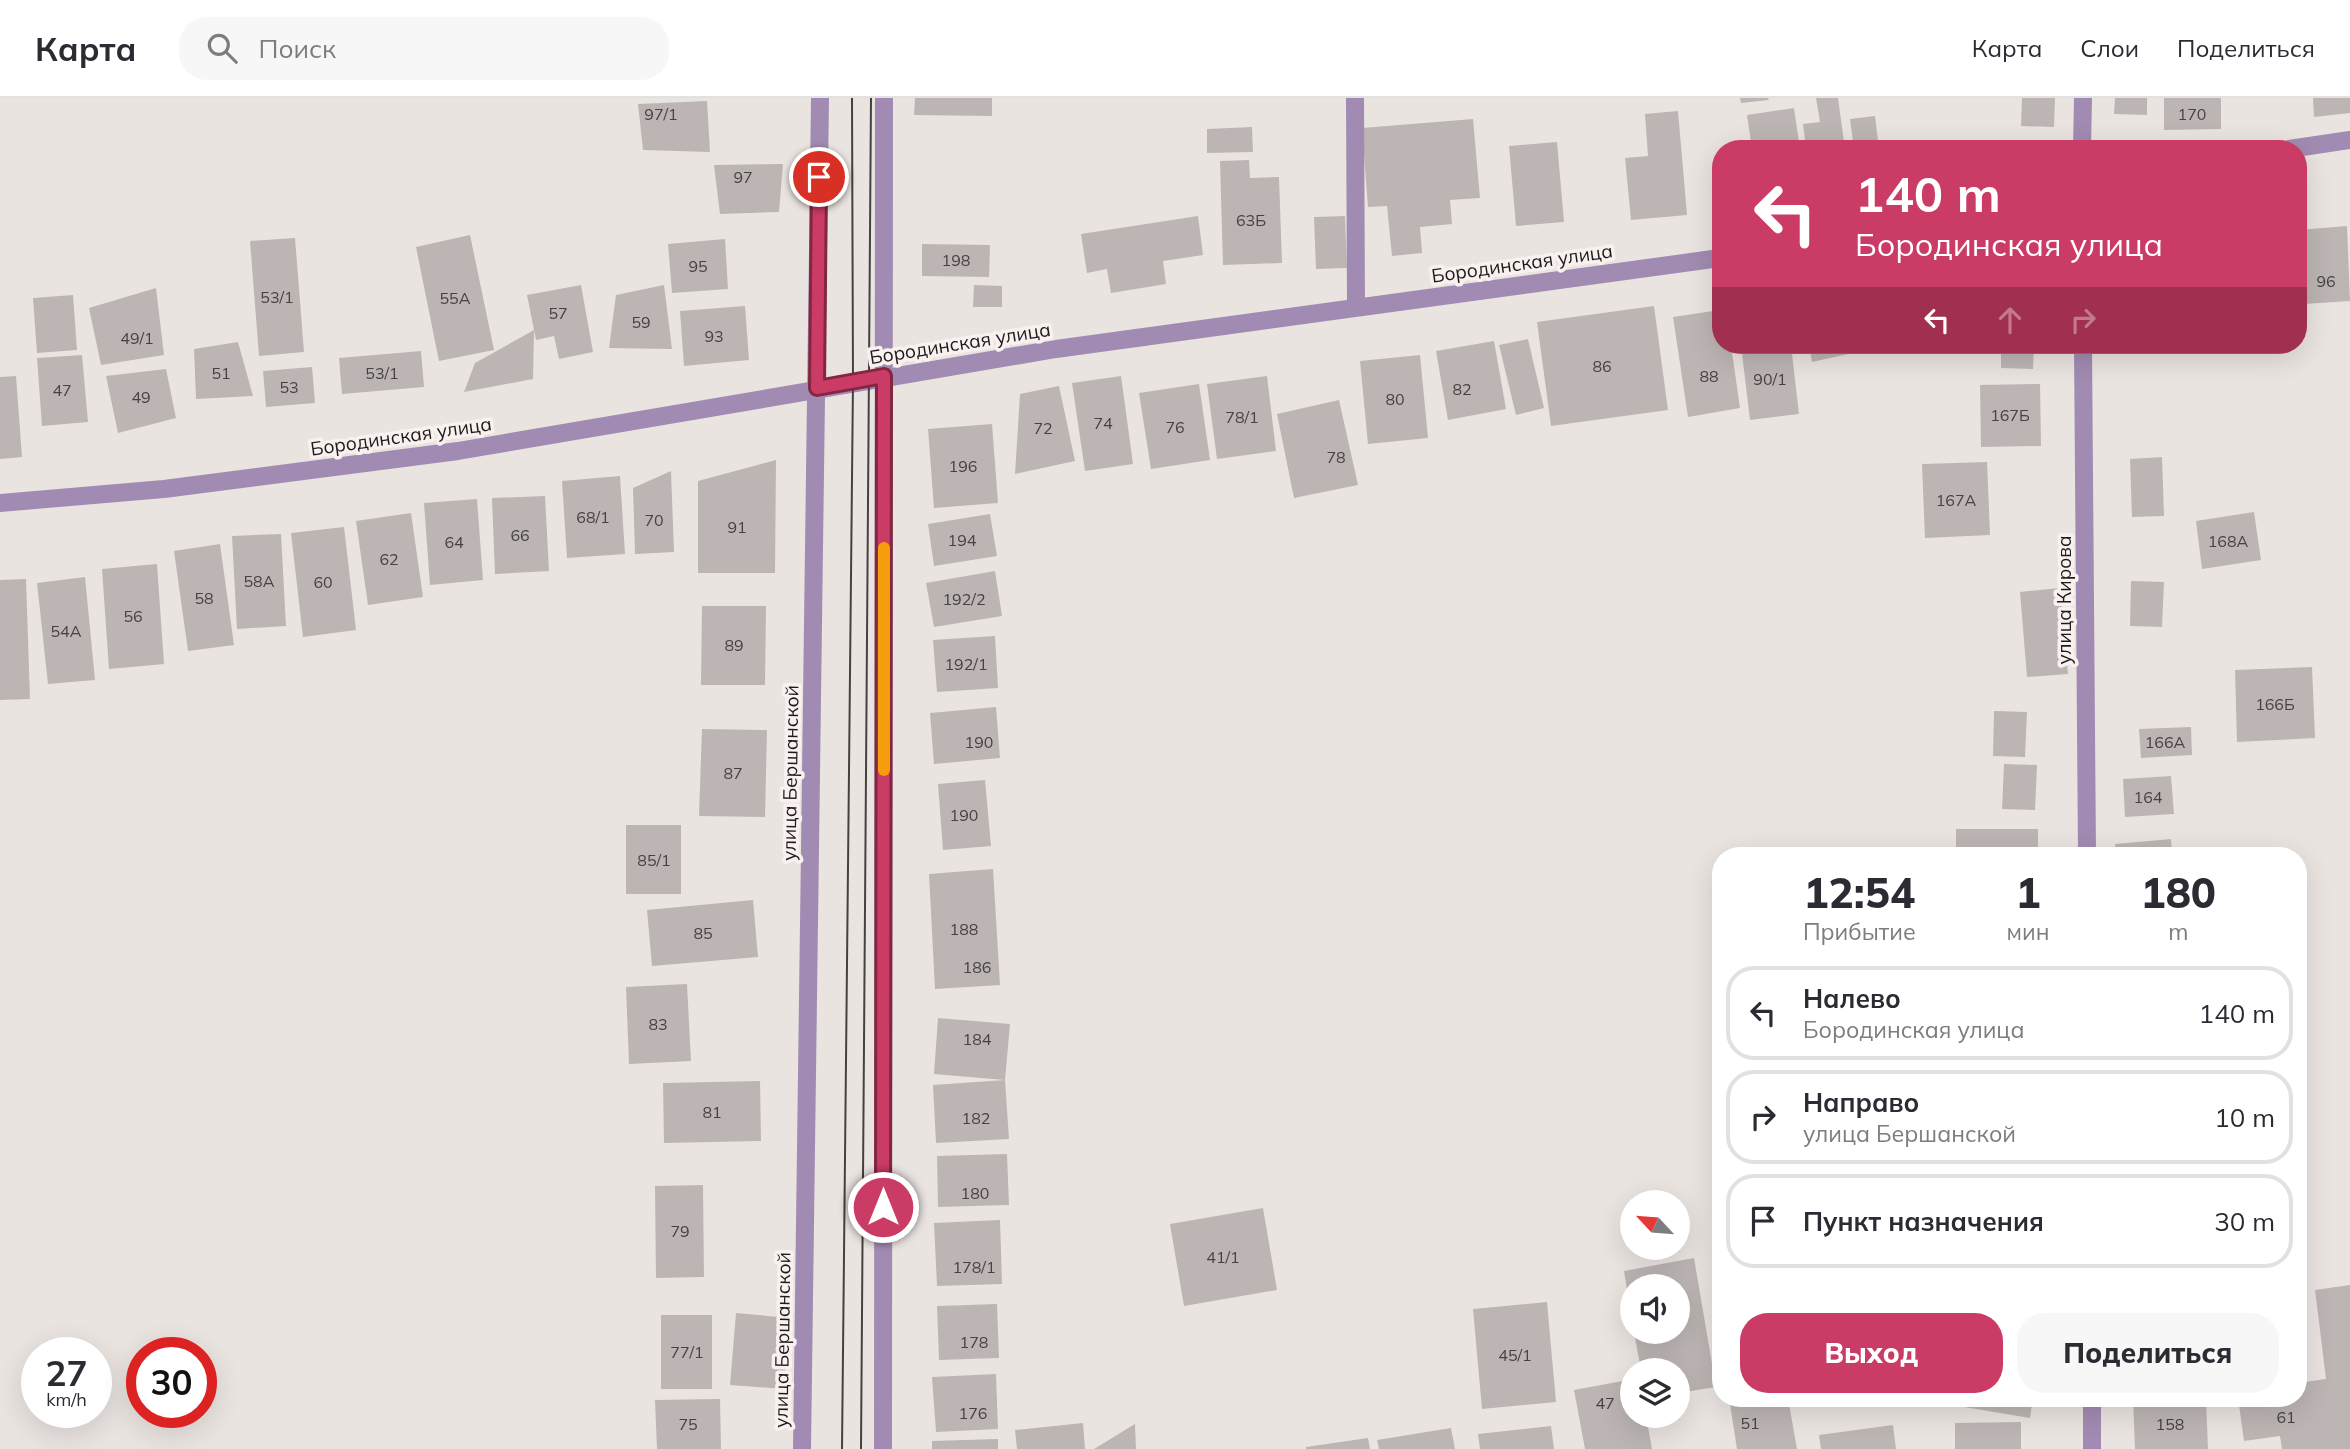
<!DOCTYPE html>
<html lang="ru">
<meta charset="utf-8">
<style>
:root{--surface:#fff;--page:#f7f7f7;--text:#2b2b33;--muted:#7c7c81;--line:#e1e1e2;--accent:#ca3b65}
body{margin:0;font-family:Mulish,sans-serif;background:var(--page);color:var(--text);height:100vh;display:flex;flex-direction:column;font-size:26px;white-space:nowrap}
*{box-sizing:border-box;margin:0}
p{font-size:23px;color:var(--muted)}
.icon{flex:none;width:38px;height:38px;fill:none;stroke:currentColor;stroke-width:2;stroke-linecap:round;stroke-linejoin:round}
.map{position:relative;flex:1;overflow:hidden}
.panel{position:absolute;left:1712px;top:749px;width:595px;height:560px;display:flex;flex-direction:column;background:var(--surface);border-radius:28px;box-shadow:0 7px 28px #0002}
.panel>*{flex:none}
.guide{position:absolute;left:1712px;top:42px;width:595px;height:214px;border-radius:28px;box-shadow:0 7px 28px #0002;background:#ca3b65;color:#fff;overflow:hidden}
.needle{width:46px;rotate:296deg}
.tools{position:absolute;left:1620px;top:1092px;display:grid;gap:14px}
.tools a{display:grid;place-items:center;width:70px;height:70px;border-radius:50%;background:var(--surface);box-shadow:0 7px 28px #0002;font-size:35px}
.speed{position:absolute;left:21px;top:1239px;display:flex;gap:14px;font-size:35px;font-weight:700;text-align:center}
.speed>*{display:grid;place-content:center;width:91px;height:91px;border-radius:50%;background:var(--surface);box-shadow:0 7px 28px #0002;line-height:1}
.speed small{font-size:18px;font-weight:400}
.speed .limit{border:10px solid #d22;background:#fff;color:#111}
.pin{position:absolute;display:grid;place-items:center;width:60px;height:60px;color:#fff;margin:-30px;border:4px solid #fff;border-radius:50%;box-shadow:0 2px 7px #0007}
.me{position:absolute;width:77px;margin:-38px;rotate:0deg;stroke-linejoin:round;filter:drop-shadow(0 0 5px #0008)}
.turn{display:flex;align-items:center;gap:24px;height:147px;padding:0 28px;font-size:32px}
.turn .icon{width:91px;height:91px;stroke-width:2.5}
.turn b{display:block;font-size:49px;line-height:60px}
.lanes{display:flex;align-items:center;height:66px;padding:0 28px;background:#0003;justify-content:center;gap:35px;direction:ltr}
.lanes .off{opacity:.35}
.eta{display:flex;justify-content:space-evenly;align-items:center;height:119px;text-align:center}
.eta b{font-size:42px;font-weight:800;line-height:49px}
.button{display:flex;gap:14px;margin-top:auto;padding:14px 28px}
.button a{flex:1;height:80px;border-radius:28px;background:var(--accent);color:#fff;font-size:28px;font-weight:800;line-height:80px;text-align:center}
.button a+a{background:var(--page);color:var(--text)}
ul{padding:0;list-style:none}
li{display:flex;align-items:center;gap:21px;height:94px;margin:0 14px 10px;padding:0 14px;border:4px solid var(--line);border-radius:28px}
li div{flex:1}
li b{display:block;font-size:26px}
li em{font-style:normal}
header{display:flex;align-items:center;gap:42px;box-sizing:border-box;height:98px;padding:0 35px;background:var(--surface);border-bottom:2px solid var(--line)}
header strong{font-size:33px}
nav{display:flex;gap:38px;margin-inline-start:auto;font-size:24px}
.search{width:490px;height:63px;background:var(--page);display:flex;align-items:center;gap:18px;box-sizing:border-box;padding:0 24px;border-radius:28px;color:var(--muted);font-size:26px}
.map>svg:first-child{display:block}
.building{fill:#bcb5b4}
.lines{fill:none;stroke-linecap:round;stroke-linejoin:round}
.service{stroke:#a28bb2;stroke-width:18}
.minor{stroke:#a28bb2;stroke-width:18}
.tram{stroke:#444140;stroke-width:2}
.route-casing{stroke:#832642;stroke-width:18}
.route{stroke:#ca3b65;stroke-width:12}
.slow{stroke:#f59e0b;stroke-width:12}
.labels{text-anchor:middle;stroke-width:7;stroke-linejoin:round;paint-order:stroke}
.number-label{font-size:16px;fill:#454240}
.street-label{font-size:19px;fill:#1d1b1a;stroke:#f8f1ef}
</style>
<header>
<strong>Карта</strong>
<div class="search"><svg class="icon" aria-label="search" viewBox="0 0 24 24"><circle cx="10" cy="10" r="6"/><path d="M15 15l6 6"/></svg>Поиск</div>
<nav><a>Карта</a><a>Слои</a><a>Поделиться</a></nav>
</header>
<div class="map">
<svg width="2350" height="1351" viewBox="0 0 2350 1351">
<rect width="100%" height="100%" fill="#eae4e1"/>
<!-- building -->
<g class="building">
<polygon points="915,0 992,0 992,18 914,17"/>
<polygon points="1740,0 1768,0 1769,2 1741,5"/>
<polygon points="1816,0 1838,0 1845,51 1806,51 1803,26 1820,24"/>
<polygon points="2022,0 2055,0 2054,29 2021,28"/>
<polygon points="2115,0 2147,0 2147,17 2114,16"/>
<polygon points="2164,0 2221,0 2221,31 2164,32"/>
<polygon points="2313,0 2350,0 2350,15 2314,19"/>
<polygon points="707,3 710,54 643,52 638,6"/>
<polygon points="1794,10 1800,51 1752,51 1747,17"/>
<polygon points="1678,13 1687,117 1631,122 1625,60 1648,58 1645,16"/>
<polygon points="1875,18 1879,51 1854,51 1850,21"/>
<polygon points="1473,21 1480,100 1450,102 1452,126 1420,129 1422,155 1392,158 1387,108 1368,109 1362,30"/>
<polygon points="1252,29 1253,54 1207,55 1207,31"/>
<polygon points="1557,44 1564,124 1516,128 1509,48"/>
<polygon points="1249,62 1250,80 1279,79 1282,165 1223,167 1220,63"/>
<polygon points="783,66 779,114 720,116 714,67"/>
<polygon points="1198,118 1203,157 1163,163 1166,186 1111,195 1107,171 1087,175 1081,136"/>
<polygon points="1345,118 1347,170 1316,171 1314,119"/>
<polygon points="2347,128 2350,203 2304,206 2298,132"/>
<polygon points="470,137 494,252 439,263 416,149"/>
<polygon points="295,140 304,254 259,258 250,143"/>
<polygon points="725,141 728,191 672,195 668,146"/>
<polygon points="922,146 990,147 989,179 922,178"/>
<polygon points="581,187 593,254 559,261 554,238 536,242 534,232 533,281 464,294 475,265 534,232 527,197"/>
<polygon points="664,187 672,251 609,250 616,197"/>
<polygon points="974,187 1002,188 1002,209 973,209"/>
<polygon points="156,190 164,257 101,267 89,210"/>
<polygon points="73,197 77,252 37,255 33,200"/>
<polygon points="745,208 749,262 684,268 680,213"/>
<polygon points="1654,208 1668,312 1551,328 1537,224"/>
<polygon points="1720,212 1720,247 1731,247 1740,310 1688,319 1673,219"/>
<polygon points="1528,241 1544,310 1516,317 1499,247"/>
<polygon points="1494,243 1506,311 1448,322 1436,253"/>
<polygon points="238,244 253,298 196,301 194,251"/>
<polygon points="1741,247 1791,247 1799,316 1750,322"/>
<polygon points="1809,247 1860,247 1862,253 1812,264"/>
<polygon points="2001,247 2034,247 2033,271 2001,270"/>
<polygon points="421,253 424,289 342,296 339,260"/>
<polygon points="82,257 88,324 42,328 37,260"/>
<polygon points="1420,257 1428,340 1368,346 1360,263"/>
<polygon points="312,269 315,305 266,309 263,273"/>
<polygon points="166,271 176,320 118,335 106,278"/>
<polygon points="16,278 22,359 0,361 0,279"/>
<polygon points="1121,278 1133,366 1085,373 1072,285"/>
<polygon points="1267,278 1276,353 1217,361 1207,286"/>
<polygon points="1199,286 1210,362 1151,371 1139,295"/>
<polygon points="2040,286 2041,348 1981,349 1980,287"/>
<polygon points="1059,288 1075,363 1015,376 1020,296"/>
<polygon points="1339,302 1358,387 1294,400 1277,316"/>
<polygon points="992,326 998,405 934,410 928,331"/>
<polygon points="2162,359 2164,418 2132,419 2130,361"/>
<polygon points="776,362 775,475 698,475 698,383"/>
<polygon points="1987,364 1990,437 1925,440 1922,366"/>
<polygon points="671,373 674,454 635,456 633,390"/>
<polygon points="620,378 625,456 567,460 562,383"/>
<polygon points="545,398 549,473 495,476 492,400"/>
<polygon points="477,401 483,482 430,487 424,405"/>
<polygon points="2254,414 2261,462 2202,471 2196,423"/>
<polygon points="411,415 423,499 368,507 356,423"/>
<polygon points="990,416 997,458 934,468 928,426"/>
<polygon points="344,429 356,532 303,539 291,435"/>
<polygon points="281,436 286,528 237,531 232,438"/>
<polygon points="220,446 234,547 188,553 174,453"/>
<polygon points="157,466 164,566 109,571 102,471"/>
<polygon points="995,473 1002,518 934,529 926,485"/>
<polygon points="85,479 95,582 48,586 37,485"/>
<polygon points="26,481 30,601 0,602 0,482"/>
<polygon points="2131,483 2164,484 2162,529 2130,528"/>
<polygon points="2060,490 2068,576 2027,579 2020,494"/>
<polygon points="702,508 766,508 765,587 701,587"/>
<polygon points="995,538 998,590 937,594 933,542"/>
<polygon points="2312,569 2315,640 2237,644 2235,572"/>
<polygon points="996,609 1000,660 934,666 930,615"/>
<polygon points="1994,613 2027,614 2025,659 1993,658"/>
<polygon points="2191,629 2192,657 2141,660 2139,631"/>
<polygon points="702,631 767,632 765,719 699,718"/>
<polygon points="2004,666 2037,667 2035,712 2002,711"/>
<polygon points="2171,678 2174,716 2125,719 2123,681"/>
<polygon points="985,682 991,748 943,752 938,686"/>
<rect x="626" y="727" width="55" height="69"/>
<rect x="1956" y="731" width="82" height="27"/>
<polygon points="2171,741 2172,758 2116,758 2115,746"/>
<polygon points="993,771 1000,887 935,891 929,776"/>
<polygon points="753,802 758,859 652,868 647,812"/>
<polygon points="687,886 691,963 629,966 626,889"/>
<polygon points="938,920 1010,926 1005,982 1009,1041 936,1045 933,987 1005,982 934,976"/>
<polygon points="760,983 761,1043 664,1045 663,985"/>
<polygon points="1007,1056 1009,1107 938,1109 937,1058"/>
<polygon points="703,1087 704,1179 656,1180 655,1088"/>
<polygon points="1263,1110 1277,1192 1184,1208 1170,1126"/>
<polygon points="1000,1122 1002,1186 937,1188 934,1125"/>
<polygon points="1694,1160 1716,1289 1678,1295 1678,1272 1641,1272 1634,1234 1678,1234 1678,1188 1633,1188 1631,1217 1624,1173"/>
<polygon points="2350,1187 2350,1351 2282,1351 2280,1338 2244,1343 2238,1300 2298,1300 2298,1285 2326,1281 2315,1192"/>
<polygon points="1547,1204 1556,1304 1482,1311 1473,1211"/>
<polygon points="997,1206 999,1260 939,1262 937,1208"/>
<polygon points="736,1215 790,1220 784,1291 730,1287"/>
<rect x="661" y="1217" width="51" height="74"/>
<polygon points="996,1276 998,1331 936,1334 932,1279"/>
<polygon points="1633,1281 1633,1318 1646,1318 1652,1351 1585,1351 1574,1292"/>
<polygon points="1729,1300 1788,1300 1797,1351 1737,1351"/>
<polygon points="1809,1300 1870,1300 1871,1302 1810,1309"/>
<polygon points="1947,1300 2033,1300 2030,1320 1946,1306"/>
<polygon points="2133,1300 2206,1300 2208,1351 2135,1351"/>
<polygon points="720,1301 721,1351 657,1351 655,1302"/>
<polygon points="2021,1324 2021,1351 1955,1351 1955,1325"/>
<polygon points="1083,1325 1085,1351 1017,1351 1015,1332"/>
<polygon points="1135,1326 1136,1351 1094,1351"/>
<polygon points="1893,1327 1896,1351 1821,1351 1819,1337"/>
<polygon points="1551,1328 1554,1351 1480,1351 1478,1336"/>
<polygon points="1451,1330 1455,1351 1379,1351 1377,1342"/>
<polygon points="1368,1340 1370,1351 1306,1351 1306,1349"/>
<polygon points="998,1341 998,1351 932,1351 932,1343"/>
</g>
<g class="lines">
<!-- service -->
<polyline class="service" points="1355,0 1356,208"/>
<!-- minor -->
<g class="minor">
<polyline points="2082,51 2083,0"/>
<polyline points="2289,51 2350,42"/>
<polyline points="2083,247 2087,758"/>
<polyline points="0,405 164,391 458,353 1056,251 1720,160"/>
<polyline points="2092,1300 2092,1351"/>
<polyline points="802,1351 820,0"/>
<polyline points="883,1351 884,0"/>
</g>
<!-- tram -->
<g class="tram">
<polyline points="842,1351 853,284 852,0"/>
<polyline points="861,1351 871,0"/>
</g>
</g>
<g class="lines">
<!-- route casing -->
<g class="route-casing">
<polyline id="route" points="819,79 817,290 884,278 883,1109"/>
</g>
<!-- route -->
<use href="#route" class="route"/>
<!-- slow -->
<polyline class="slow" points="884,672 884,450"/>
</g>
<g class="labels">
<!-- number labels -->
<g class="number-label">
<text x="661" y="22">97/1</text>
<text x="2192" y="22">170</text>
<text x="743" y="85">97</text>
<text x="1251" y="128">63Б</text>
<text x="956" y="168">198</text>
<text x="698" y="174">95</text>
<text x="2326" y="189">96</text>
<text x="277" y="205">53/1</text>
<text x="455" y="206">55А</text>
<text x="558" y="221">57</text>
<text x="641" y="230">59</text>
<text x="714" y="244">93</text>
<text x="137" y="246">49/1</text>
<text x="1602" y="274">86</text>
<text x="221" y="281">51</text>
<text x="382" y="281">53/1</text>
<text x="1709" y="284">88</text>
<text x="1770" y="287">90/1</text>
<text x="289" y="295">53</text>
<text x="1462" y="297">82</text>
<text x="62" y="298">47</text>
<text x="141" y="305">49</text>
<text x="1395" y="307">80</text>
<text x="2010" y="323">167Б</text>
<text x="1242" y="325">78/1</text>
<text x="1103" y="331">74</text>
<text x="1175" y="335">76</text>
<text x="1043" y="336">72</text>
<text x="1336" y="365">78</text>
<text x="963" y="374">196</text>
<text x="1956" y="408">167А</text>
<text x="593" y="425">68/1</text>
<text x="654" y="428">70</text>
<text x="737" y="435">91</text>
<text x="520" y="443">66</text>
<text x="962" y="448">194</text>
<text x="2228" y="449">168А</text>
<text x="454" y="450">64</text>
<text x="389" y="467">62</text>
<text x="259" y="489">58А</text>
<text x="323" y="490">60</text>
<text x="204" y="506">58</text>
<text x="964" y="507">192/2</text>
<text x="133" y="524">56</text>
<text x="66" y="539">54А</text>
<text x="734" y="553">89</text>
<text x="966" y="572">192/1</text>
<text x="2275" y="612">166Б</text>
<text x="979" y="650">190</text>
<text x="2165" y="650">166А</text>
<text x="733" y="681">87</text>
<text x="2148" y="705">164</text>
<text x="964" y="723">190</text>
<text x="654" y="768">85/1</text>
<text x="964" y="837">188</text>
<text x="703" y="841">85</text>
<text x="977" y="875">186</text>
<text x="658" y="932">83</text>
<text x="977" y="947">184</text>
<text x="712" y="1020">81</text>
<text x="976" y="1026">182</text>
<text x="975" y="1101">180</text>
<text x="680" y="1139">79</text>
<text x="1223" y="1165">41/1</text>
<text x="974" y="1175">178/1</text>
<text x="974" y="1250">178</text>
<text x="687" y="1260">77/1</text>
<text x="1515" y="1263">45/1</text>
<text x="1605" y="1311">47</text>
<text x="973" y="1321">176</text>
<text x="2286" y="1325">61</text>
<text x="1750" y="1331">51</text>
<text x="688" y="1332">75</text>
<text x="2170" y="1332">158</text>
</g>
<!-- street labels -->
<g class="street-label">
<text transform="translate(1522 165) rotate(-8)" y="7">Бородинская улица</text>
<text transform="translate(960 245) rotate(-9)" y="7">Бородинская улица</text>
<text transform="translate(401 338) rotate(-8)" y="7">Бородинская улица</text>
<text transform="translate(2064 502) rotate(-90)" y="7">улица Кирова</text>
<text transform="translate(790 675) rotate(-89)" y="7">улица Бершанской</text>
<text transform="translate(782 1242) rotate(-89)" y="7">улица Бершанской</text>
</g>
</g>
</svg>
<div class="tools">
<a><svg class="needle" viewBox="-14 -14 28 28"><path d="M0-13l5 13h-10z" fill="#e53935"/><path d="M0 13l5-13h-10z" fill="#7c7c81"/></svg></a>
<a><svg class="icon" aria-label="sound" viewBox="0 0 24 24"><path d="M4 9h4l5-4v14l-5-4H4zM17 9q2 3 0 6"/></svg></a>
<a><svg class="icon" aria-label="layers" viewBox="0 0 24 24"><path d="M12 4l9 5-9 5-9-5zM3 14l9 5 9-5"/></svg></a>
</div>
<div class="speed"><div>27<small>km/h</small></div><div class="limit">30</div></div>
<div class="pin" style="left:819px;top:79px;background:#d93025"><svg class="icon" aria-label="arrive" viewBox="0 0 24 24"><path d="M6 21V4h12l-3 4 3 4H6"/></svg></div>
<svg class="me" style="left:883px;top:1109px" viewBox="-20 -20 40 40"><circle r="17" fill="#ca3b65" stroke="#fff" stroke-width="3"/><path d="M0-11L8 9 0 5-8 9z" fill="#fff"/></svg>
<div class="guide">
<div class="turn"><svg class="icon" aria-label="left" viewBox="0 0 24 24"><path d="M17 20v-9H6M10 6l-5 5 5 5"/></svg><div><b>140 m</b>Бородинская улица</div></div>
<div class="lanes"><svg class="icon" aria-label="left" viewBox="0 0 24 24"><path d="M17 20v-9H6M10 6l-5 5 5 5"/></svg><svg class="icon off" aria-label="ahead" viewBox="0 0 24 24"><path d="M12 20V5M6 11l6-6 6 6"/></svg><svg class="icon off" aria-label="right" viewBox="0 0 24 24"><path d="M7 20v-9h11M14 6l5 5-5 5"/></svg></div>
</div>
<section class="panel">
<div class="eta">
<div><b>12:54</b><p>Прибытие</p></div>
<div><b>1</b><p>мин</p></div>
<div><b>180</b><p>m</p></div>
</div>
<ul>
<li><svg class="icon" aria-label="left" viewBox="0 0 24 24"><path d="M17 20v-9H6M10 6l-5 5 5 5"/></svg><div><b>Налево</b><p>Бородинская улица</p></div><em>140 m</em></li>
<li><svg class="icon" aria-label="right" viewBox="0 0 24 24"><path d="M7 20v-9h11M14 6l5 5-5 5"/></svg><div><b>Направо</b><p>улица Бершанской</p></div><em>10 m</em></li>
<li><svg class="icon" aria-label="arrive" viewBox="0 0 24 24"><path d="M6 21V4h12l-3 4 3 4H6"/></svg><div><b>Пункт назначения</b></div><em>30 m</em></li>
</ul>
<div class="button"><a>Выход</a><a>Поделиться</a></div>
</section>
</div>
